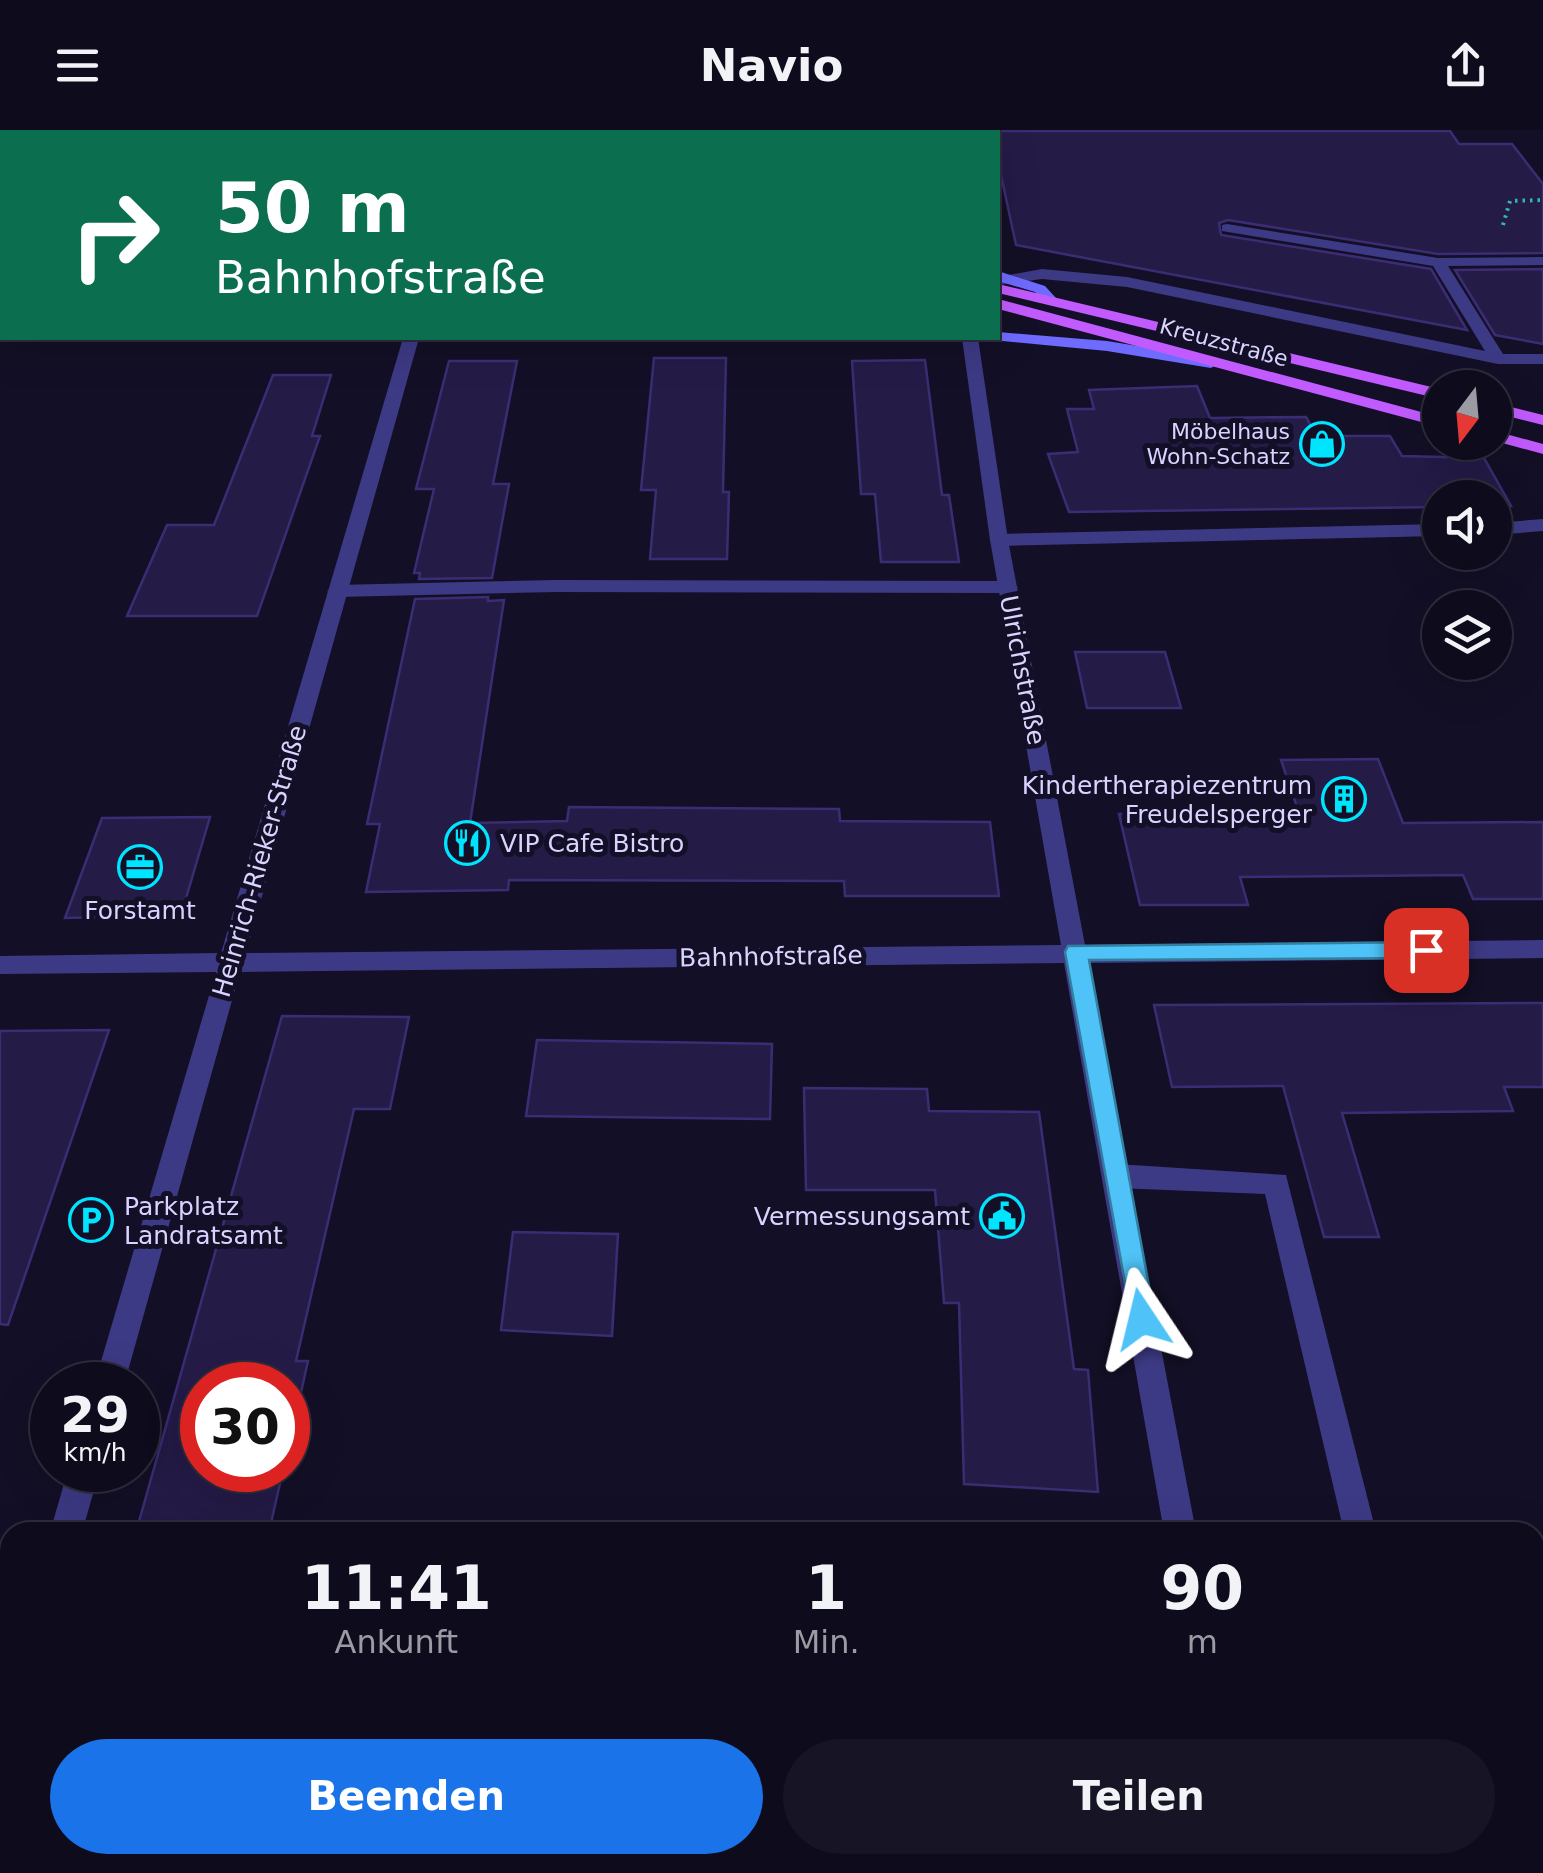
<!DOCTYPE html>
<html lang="de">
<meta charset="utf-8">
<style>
:root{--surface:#0e0b1c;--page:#171425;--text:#f1f3f6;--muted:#9b9ba3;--line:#2e2b3b;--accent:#1a73e8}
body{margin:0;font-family:"DejaVu Sans",sans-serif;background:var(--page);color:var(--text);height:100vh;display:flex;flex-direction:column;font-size:38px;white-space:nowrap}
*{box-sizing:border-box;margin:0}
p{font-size:32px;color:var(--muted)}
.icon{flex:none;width:55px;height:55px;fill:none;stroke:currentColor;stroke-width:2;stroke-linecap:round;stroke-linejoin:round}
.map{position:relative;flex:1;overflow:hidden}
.details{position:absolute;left:0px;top:1392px;width:1545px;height:352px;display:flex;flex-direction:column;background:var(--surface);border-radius:30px 30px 0 0;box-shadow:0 10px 40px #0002,0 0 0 2px var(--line)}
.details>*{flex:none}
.banner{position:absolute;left:0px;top:0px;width:1000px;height:210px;box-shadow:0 10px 40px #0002,0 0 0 2px var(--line);background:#0b6e4f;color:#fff;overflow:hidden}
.needle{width:65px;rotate:196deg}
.fabs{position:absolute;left:1422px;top:240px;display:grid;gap:20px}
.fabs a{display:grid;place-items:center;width:90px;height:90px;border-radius:50%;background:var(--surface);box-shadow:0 10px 40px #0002,0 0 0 2px var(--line);font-size:50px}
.speed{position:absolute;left:30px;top:1232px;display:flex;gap:20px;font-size:50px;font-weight:700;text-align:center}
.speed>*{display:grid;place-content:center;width:130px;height:130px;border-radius:50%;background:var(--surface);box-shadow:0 10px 40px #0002,0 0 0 2px var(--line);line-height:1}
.speed small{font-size:25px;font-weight:400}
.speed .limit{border:15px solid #d22;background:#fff;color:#111}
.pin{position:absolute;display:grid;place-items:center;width:85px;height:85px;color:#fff;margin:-42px;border-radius:20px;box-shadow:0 5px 15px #0006}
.me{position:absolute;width:110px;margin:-55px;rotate:350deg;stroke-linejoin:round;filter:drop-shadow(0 0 8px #0008)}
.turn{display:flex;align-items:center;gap:35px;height:210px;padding:0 50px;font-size:45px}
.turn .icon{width:130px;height:130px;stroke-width:2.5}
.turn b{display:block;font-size:70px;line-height:85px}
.eta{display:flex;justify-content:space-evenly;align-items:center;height:170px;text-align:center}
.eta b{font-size:60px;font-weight:800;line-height:70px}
.action{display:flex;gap:20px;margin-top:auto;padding:20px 50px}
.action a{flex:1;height:115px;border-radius:60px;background:var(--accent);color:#fff;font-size:40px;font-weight:800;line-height:115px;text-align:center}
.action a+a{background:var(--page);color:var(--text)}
header{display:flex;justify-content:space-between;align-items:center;height:130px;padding:0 50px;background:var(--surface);font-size:45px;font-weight:800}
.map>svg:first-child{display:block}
.building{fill:#241b47;stroke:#3b2d73;stroke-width:2.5}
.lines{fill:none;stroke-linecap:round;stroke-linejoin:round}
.primary-tunnel{stroke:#312d47;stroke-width:15;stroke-dasharray:15 8;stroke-linecap:butt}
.path{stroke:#2fb8b0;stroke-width:4;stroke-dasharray:2.5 5;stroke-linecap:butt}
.lane{fill:#3d3a85;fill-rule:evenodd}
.street{fill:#3d3a85;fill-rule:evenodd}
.secondary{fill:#6f6bff;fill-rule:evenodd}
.primary{fill:#c25bff;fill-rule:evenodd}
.route{fill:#4fc3f7;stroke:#337fa1;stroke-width:2.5}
.labels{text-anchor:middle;stroke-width:10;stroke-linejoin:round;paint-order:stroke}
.far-street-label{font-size:22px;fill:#d9d4ff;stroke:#130f26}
.far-poi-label{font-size:22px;fill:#d9d4ff;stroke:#130f26;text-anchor:end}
.street-label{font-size:25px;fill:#d9d4ff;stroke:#130f26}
.poi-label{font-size:25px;fill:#d9d4ff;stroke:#130f26;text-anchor:end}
</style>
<header><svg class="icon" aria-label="menu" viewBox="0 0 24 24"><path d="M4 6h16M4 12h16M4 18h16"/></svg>Navio<svg class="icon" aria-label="share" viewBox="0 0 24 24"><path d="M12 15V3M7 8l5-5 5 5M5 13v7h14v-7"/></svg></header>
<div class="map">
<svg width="1543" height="1743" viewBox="0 0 1543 1743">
<rect width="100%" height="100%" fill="#130f26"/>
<!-- building -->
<g class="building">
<polygon points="991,1 1450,1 1459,14 1512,14 1543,54 1543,123 1438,124 1228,90 1219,93 1221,105 1431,139 1467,200 1016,115 998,31 998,2"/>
<polygon points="1543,139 1543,214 1495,205 1455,140"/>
<polygon points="654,228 726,228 723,362 729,362 727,429 650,429 656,360 641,360"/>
<polygon points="925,230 942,365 949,365 959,432 881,432 875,364 861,364 852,231"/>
<polygon points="449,231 517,231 493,354 509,354 492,448 419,449 420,443 414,443 434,359 416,359"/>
<polygon points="273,245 331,245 312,306 320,306 257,486 127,486 167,395 214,395"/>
<polygon points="1197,256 1210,288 1306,287 1317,306 1390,306 1402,326 1484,328 1511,376 1495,376 1495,368 1440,368 1440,377 1069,382 1048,324 1078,322 1067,279 1094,279 1089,260"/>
<polygon points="488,467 488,471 504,470 470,693 567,691 569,677 839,679 840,691 990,692 999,766 845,766 844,751 509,750 508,760 366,762 380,694 367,694 415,469"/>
<polygon points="1075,522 1165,522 1181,578 1087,578"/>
<polygon points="1378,629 1403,693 1543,692 1543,769 1473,769 1463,745 1240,747 1248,775 1140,775 1119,684 1299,683 1281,630"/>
<polygon points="210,687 181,785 65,788 102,688"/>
<polygon points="1543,873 1543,957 1504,957 1513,981 1342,983 1379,1107 1324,1107 1283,956 1172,957 1154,875"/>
<polygon points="282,886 409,887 390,979 354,979 296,1231 308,1231 288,1321 288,1255 202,1255 202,1340 283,1340 269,1402 136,1402"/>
<polygon points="109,900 8,1195 0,1194 0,901"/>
<polygon points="537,910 772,914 770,989 526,986"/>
<polygon points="804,958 927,959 929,981 1039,982 1074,1239 1088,1240 1098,1362 964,1354 959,1173 944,1173 935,1060 806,1060"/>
<polygon points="513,1102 618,1104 612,1206 501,1200"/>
</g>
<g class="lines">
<!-- primary-tunnel -->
<polyline class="primary-tunnel" points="187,0 197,2"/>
<!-- path -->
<g class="path">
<polyline points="75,2 80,0"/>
<polyline points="917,2 937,0"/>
<polyline points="1503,95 1510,71 1543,70"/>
</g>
<!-- lane -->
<g class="lane">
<polygon points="1227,94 1438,128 1543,127 1543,135 1448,136 1503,224 1543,224 1543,234 1498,234 1127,157 1042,149 998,155 998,147 1042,139 1127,147 1485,221 1433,136 1222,101 1222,95"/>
<polygon points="1543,389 1543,401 1495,405 1495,393"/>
<polygon points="1440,394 1440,406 999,416 990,410 999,404"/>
<polygon points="556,450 1008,451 1018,457 1008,463 556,462 337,467 327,461 337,455"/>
<polygon points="1117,1034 1286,1045 1376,1402 1344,1402 1265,1064 1117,1058 1107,1054 1103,1046 1107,1038"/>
</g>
<!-- street -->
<g class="street">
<polygon points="403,208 419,208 246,823 1061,815 990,410 962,208 978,208 1008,410 1085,815 1543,810 1543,828 1088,833 1196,1402 1164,1402 1064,833 240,842 124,1255 94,1255 216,842 0,844 0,826 221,823"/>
<polygon points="68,1340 100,1340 82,1402 50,1402"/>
<polygon points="10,1580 10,1646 0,1650 0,1584"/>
<polygon points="1239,1735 1276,1735 1279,1743 1242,1743"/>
</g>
<!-- secondary -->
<g class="secondary">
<polygon points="257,0 284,0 286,2 259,2"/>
<polygon points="998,141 1045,156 1056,168 1043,171 1035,162 998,151"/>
<polygon points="0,198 2,198 3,208 0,208"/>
<polygon points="998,202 1107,211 1211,228 1219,233 1211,238 1107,221 992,210 990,208 998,208"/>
</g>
<!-- primary -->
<g class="primary">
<polygon points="998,154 1440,259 1440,269 998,163"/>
<polygon points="998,169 1440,287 1440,297 998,179"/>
<polygon points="1495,273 1543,285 1543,295 1495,283"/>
<polygon points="1495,301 1543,314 1543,324 1495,311"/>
</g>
</g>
<!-- route -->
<polygon class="route" points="1426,812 1437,820 1426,828 1089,830 1155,1189 1151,1197 1142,1201 1133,1197 1065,822 1068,816"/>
<!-- icons -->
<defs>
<g id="shop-ring" transform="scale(2.25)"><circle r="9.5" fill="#130f26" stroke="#00e5ff" stroke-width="1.5"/><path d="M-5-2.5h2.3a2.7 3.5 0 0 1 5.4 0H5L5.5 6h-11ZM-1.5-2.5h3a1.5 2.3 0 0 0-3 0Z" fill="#00e5ff"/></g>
<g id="building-ring" transform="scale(2.25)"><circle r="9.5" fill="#130f26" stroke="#00e5ff" stroke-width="1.5"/><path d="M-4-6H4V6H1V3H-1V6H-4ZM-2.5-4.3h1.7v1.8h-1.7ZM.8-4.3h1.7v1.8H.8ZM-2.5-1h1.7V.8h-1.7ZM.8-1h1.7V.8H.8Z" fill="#00e5ff"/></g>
<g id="restaurant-ring" transform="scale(2.25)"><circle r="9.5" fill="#130f26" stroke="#00e5ff" stroke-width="1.5"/><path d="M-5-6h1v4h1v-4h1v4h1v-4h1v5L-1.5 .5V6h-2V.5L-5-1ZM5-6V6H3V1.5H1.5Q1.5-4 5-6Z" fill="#00e5ff"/></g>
<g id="office-ring" transform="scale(2.25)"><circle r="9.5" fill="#130f26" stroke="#00e5ff" stroke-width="1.5"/><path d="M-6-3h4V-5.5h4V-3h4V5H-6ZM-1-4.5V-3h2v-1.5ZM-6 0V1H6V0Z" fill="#00e5ff"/></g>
<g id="civic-ring" transform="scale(2.25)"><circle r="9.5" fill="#130f26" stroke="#00e5ff" stroke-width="1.5"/><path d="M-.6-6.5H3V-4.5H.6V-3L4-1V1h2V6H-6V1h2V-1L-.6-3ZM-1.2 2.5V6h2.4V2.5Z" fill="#00e5ff"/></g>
<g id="parking-ring" transform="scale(2.25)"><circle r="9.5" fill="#130f26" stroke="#00e5ff" stroke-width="1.5"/><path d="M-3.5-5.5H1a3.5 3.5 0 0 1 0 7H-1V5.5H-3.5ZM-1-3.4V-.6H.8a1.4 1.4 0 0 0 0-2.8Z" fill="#00e5ff"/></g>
</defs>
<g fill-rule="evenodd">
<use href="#shop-ring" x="1322" y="314"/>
<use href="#building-ring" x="1344" y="669"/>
<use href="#restaurant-ring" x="467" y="713"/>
<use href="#office-ring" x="140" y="737"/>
<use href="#civic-ring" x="1002" y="1086"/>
<use href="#parking-ring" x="91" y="1090"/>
</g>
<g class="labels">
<!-- far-street labels -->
<g class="far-street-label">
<text transform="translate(1224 212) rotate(15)" y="8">Kreuzstraße</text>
</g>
<!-- far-poi labels -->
<g class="far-poi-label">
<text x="1290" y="309">Möbelhaus<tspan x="1290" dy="25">Wohn-Schatz</tspan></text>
</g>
<!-- street labels -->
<g class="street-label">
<text transform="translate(1023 540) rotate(79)" y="9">Ulrichstraße</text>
<text transform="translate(259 731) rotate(-74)" y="9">Heinrich-Rieker-Straße</text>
<text transform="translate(771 826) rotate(-1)" y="9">Bahnhofstraße</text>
</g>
<!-- poi labels -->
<g class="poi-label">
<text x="1312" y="664">Kindertherapiezentrum<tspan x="1312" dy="29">Freudelsperger</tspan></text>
<text x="500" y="722" text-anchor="start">VIP Cafe Bistro</text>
<text x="140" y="789" text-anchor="middle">Forstamt</text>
<text x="124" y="1085" text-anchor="start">Parkplatz<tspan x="124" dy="29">Landratsamt</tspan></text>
<text x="970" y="1095">Vermessungsamt</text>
</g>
</g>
</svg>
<div class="fabs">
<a><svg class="needle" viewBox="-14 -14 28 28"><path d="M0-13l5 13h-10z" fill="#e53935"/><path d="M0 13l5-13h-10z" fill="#9b9ba3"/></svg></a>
<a><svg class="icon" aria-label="sound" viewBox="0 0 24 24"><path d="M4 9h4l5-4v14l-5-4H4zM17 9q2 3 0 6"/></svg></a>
<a><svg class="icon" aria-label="layers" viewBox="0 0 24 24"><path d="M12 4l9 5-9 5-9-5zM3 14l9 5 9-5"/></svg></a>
</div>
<div class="speed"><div>29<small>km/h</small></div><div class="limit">30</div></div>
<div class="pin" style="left:1426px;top:820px;background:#d93025"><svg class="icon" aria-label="arrive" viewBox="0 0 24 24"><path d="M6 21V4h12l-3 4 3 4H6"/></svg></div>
<svg class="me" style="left:1142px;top:1189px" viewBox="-20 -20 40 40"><path d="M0-17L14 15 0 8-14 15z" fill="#4fc3f7" stroke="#fff" stroke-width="4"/></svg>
<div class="banner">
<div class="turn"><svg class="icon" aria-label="right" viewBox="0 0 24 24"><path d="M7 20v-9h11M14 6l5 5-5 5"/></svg><div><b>50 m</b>Bahnhofstraße</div></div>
</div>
<section class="details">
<div class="eta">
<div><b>11:41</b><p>Ankunft</p></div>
<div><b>1</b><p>Min.</p></div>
<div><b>90</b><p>m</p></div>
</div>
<div class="action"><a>Beenden</a><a>Teilen</a></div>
</section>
</div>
